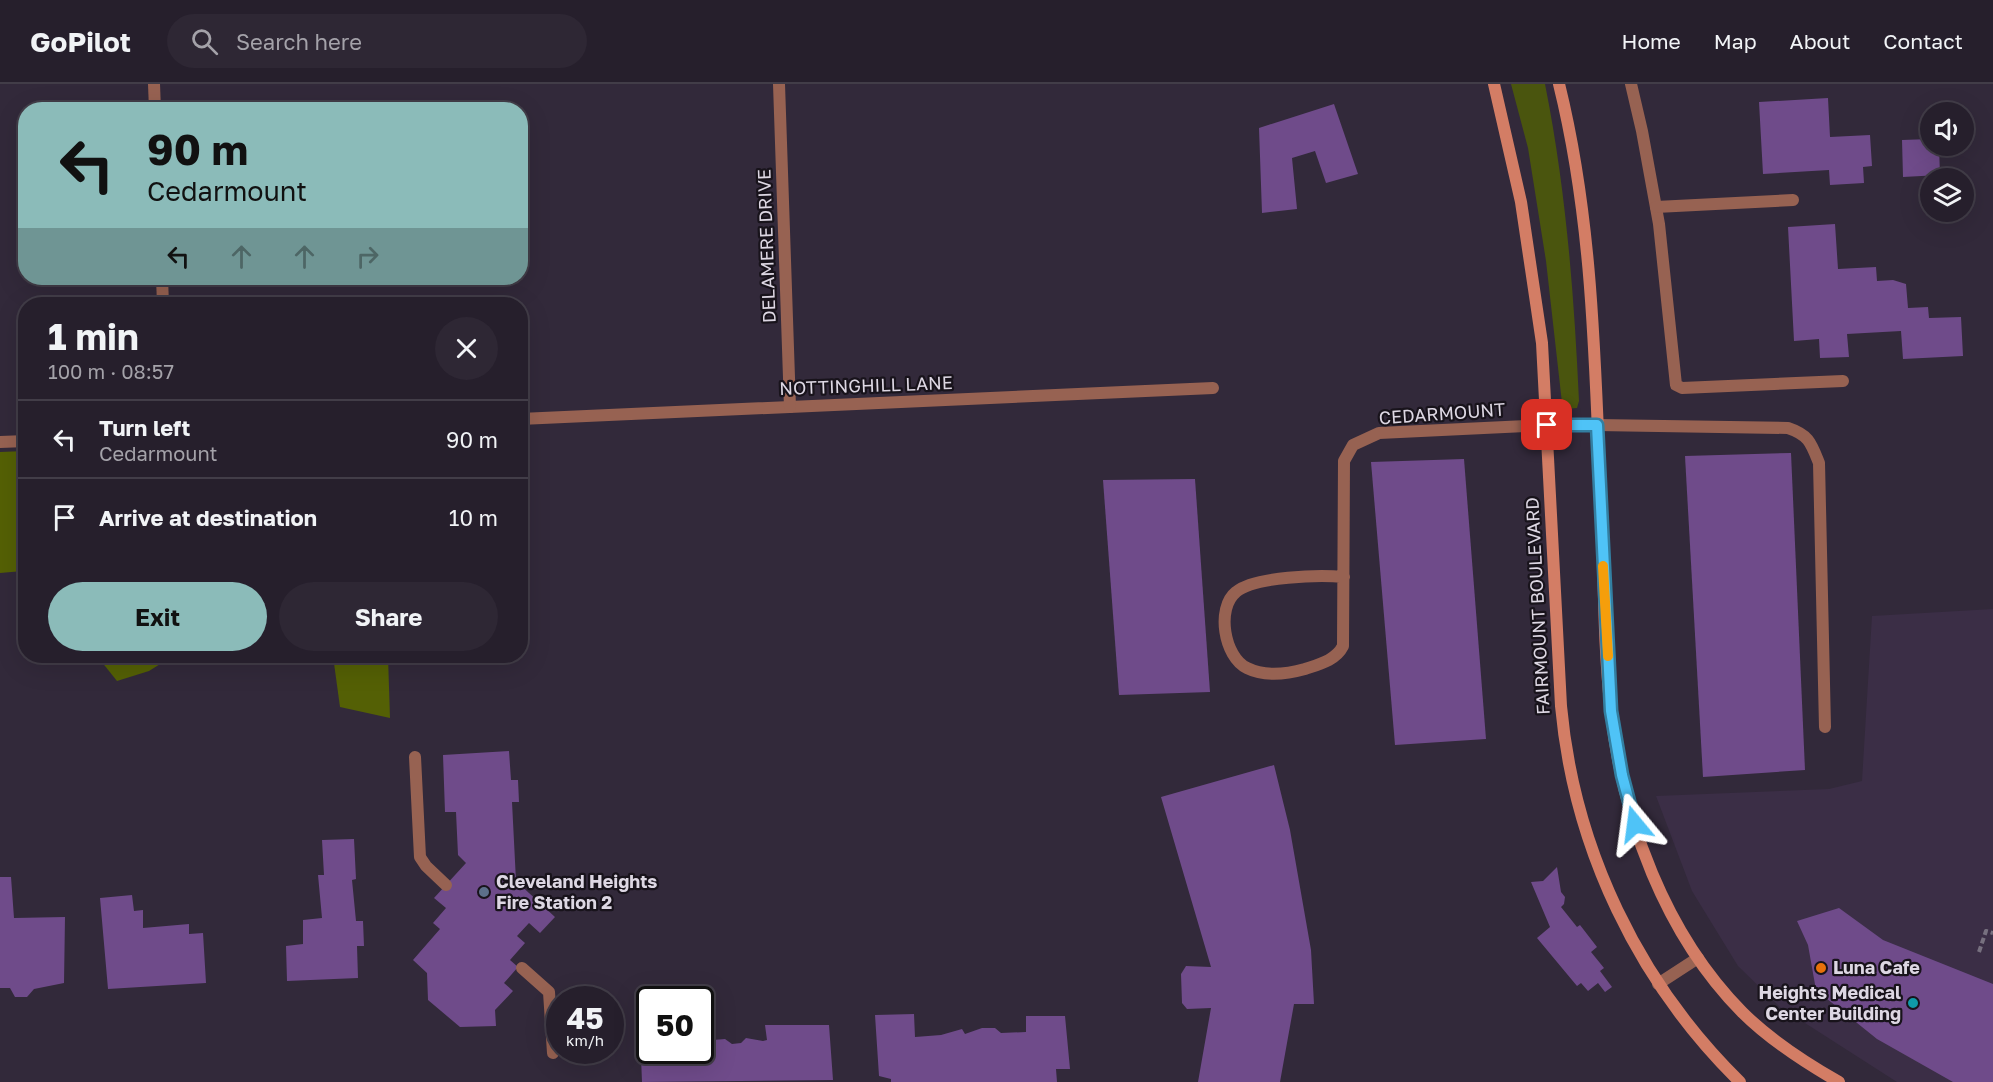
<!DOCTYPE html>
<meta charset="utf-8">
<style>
:root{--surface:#261f2c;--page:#2e2734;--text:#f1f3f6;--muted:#a4a2a9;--line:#423d48;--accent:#8bbbb9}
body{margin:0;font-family:"Golos Text",sans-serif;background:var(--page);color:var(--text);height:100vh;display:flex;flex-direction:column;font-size:22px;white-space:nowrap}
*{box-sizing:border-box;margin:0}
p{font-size:20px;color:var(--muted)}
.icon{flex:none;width:33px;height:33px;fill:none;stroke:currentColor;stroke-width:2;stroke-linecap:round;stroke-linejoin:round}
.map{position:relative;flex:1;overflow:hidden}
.details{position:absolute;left:18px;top:213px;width:510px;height:366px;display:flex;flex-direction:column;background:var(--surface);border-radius:24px;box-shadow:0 6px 24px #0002,0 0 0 2px var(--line)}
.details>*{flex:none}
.hud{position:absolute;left:18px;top:18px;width:510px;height:183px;border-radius:24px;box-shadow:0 6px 24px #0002,0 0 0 2px var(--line);background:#8bbbb9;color:#111;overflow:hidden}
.controls{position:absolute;left:1920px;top:18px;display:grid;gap:12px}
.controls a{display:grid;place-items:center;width:54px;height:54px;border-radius:50%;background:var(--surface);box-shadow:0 6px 24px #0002,0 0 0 2px var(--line);font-size:30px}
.speed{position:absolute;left:546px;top:902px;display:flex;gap:12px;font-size:30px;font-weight:700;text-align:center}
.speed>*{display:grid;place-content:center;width:78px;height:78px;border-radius:50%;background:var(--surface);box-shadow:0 6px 24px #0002,0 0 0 2px var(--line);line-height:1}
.speed small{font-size:15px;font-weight:400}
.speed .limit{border:3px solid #111;border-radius:9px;background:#fff;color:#111}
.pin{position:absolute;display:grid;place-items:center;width:51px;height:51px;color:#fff;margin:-26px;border-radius:12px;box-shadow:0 3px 9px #0006}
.me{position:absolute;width:66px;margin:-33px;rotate:344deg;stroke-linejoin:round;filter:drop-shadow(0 0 4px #0008)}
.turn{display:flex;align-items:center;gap:21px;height:126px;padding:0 30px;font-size:27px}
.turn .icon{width:78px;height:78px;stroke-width:2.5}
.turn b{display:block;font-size:42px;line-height:51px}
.lanes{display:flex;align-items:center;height:57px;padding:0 30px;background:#0003;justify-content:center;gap:30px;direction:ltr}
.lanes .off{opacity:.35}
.round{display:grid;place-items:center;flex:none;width:63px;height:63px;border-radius:32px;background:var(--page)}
.head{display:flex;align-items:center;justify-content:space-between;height:102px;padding:0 30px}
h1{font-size:36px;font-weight:700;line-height:45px}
.cta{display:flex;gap:12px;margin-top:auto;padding:12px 30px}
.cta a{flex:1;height:69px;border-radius:36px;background:var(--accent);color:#111;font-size:24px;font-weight:700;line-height:69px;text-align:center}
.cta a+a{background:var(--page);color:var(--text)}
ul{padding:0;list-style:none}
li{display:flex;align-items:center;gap:18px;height:78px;padding:0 30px;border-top:2px solid var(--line)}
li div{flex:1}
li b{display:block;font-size:22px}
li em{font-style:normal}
header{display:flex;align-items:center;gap:36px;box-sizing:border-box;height:84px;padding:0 30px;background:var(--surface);border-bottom:2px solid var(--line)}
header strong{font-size:28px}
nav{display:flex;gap:33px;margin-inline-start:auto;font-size:21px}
.search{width:420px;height:54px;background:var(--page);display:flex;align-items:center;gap:15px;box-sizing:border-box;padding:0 21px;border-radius:33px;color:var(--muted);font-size:22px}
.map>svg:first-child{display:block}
.built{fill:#3b2e46}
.green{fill:#4a550e}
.forest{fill:#546005}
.building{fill:#6f4b8a}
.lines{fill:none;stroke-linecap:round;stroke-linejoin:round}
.path{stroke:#77707f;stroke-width:4;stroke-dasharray:6 3;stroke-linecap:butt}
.lane{stroke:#976252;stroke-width:12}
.street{stroke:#976252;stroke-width:12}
.secondary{stroke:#d37d65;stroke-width:12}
.route-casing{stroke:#337fa1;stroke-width:15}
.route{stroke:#4fc3f7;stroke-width:10}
.slow{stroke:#f59e0b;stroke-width:10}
.service-dot{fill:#5c6f8a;stroke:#18131b;stroke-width:2}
.food-dot{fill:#e8710a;stroke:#18131b;stroke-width:2}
.culture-dot{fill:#0f9aa8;stroke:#18131b;stroke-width:2}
.labels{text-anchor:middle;stroke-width:4.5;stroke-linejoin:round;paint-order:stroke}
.street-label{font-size:18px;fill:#ddd7e3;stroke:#18131b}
.poi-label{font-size:18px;font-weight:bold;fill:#ddd7e3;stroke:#18131b;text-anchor:start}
</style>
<header>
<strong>GoPilot</strong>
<div class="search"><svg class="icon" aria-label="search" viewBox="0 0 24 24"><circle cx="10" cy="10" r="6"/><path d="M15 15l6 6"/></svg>Search here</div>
<nav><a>Home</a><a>Map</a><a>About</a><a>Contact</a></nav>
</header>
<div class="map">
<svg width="1993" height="998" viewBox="0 0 1993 998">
<rect width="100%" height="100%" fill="#32293a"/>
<!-- built -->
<polygon class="built" points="1993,525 1993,998 1897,998 1780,923 1738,882 1692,807 1656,712 1829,705 1862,697 1872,532"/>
<!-- green -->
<path class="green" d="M1511,0H1545C1566,105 1574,209 1579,317L1577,324L1565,325L1562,319L1546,177L1528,64Z"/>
<!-- forest -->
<g class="forest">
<polygon points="25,367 25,490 23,487 0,489 0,368"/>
<polygon points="97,572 173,572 149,587 117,597"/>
<polygon points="333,572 388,572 390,634 340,623"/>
</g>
<!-- building -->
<g class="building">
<polygon points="1828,14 1830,53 1870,51 1872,82 1863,83 1864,99 1830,101 1829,86 1763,90 1759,18"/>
<polygon points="1334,20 1358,90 1326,99 1315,67 1292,74 1297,125 1262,129 1259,44"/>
<polygon points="1930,55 1930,62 1939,62 1940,91 1903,93 1902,56"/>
<polygon points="1835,140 1838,185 1876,183 1877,197 1893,196 1906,200 1908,224 1928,223 1929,234 1961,233 1963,272 1903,275 1901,247 1847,250 1849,273 1820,274 1819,255 1794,257 1788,143"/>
<polygon points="1791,369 1805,686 1703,693 1685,372"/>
<polygon points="1464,375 1486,655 1395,661 1371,378"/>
<polygon points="1195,395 1210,608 1119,611 1103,396"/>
<polygon points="509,667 511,696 518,696 519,718 512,718 516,797 555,833 540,849 529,839 517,852 525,859 510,876 518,883 504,899 513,907 495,926 496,942 460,943 428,916 427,889 413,876 440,845 433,839 446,824 434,814 466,779 458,771 456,728 445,728 443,671"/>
<polygon points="1274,681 1290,746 1311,866 1314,920 1294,920 1280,998 1198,998 1211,924 1187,925 1182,919 1181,890 1186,882 1211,883 1161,713"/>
<polygon points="354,755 356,795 352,796 356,837 363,837 364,862 357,862 358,894 287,897 286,862 303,860 303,836 322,834 318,791 324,791 322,756"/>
<polygon points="1557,783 1561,808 1565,813 1564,820 1561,823 1577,843 1580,841 1597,863 1591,868 1604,884 1600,887 1612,903 1605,908 1598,899 1588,907 1581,899 1577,902 1537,854 1550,843 1531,798 1543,797"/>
<polygon points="0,793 11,793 14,834 65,833 64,899 34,905 27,913 15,913 10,904 0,904"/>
<polygon points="132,811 134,827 143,826 143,844 189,840 189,850 203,849 206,899 108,905 100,814"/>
<polygon points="1839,824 1883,856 1993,900 1993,998 1953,998 1877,955 1816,906 1808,861 1797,837"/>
<polygon points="914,930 915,953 941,951 962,945 965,950 982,944 995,944 1001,949 1026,948 1026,932 1065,932 1070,985 1056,985 1057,998 891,998 891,995 879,992 875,931"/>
<polygon points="765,941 829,941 833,996 642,998 640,948 650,948 650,966 700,966 700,961 710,960 713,956 725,955 732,960 741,959 746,954 763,957 767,956"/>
</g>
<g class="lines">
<!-- path -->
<polyline class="path" points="1979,868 1986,847 1993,849"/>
<!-- lane -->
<g class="lane">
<polyline points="1631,0 1642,47 1659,140 1676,301 1682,304 1843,297"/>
<polyline points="1656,123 1793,116"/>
<polyline points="520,335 1213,304"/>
<path d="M1597,341L1788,344C1809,351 1811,359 1819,379L1825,643"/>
<polyline points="0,358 26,357"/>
<polyline points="415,673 420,773 426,782 446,801"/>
<polyline points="522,884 549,908 553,969"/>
</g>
<!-- street -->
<g class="street">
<polyline points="154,0 155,26"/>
<polyline points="779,0 790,323"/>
<polyline points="162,194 163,220"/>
<path d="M1344,493C1320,491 1255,492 1236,508C1216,524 1224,573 1247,584C1265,593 1287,590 1305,585C1320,580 1336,576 1343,562L1344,377L1353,361L1379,349L1547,341H1597"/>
<polyline points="1658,900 1698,874"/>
</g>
<!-- secondary -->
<g class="secondary">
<path d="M1494,0L1521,118L1542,259L1561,622C1574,764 1638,898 1740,998"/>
<path d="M1559,0C1595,145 1595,295 1602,444C1604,505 1604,568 1611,629C1623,736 1665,850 1742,928C1770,956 1804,978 1839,998"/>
</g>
</g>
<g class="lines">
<!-- route casing -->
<g class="route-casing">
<polyline id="route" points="1547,341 1597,341 1611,627 1622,691 1635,740"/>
</g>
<!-- route -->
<use href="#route" class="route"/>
<!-- slow -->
<polyline class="slow" points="1603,482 1608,572"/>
</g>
<!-- markers -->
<circle class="service-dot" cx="484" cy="808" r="6"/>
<circle class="food-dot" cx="1821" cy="884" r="6"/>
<circle class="culture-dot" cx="1913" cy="919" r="6"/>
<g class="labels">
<!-- street labels -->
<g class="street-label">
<text transform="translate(767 162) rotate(-92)" y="6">DELAMERE DRIVE</text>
<text transform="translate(866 302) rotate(-2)" y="6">NOTTINGHILL LANE</text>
<text transform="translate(1442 330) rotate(-4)" y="6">CEDARMOUNT</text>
<text transform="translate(1538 522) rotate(-93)" y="6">FAIRMOUNT BOULEVARD</text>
</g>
<!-- poi labels -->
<g class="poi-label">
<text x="496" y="804">Cleveland Heights<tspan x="496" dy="21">Fire Station 2</tspan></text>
<text x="1833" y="890">Luna Cafe</text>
<text x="1901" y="915" text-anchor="end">Heights Medical<tspan x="1901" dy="21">Center Building</tspan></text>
</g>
</g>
</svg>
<div class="controls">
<a><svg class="icon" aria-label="sound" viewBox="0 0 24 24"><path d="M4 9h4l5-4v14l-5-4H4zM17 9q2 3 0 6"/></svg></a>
<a><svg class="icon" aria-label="layers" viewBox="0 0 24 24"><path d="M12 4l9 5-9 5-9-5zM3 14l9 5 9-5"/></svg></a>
</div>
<div class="speed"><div>45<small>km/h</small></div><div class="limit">50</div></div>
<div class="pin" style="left:1547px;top:341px;background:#d93025"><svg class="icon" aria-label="arrive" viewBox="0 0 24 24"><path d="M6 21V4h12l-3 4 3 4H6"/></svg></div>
<svg class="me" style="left:1635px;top:740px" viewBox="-20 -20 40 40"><path d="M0-17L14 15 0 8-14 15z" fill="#4fc3f7" stroke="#fff" stroke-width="4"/></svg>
<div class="hud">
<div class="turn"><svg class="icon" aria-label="left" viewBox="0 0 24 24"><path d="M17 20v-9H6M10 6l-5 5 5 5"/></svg><div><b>90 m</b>Cedarmount</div></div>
<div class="lanes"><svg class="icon" aria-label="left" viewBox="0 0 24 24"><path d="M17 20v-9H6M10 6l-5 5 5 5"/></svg><svg class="icon off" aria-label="ahead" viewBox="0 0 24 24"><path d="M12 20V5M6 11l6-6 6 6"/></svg><svg class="icon off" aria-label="ahead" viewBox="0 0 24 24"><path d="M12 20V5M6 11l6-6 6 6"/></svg><svg class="icon off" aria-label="right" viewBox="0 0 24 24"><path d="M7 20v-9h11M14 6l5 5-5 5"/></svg></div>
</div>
<section class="details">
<div class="head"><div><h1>1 min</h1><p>100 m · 08:57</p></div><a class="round"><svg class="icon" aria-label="close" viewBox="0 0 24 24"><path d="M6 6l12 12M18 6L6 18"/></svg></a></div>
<ul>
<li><svg class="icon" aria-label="left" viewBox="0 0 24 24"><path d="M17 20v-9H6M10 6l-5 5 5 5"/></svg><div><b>Turn left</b><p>Cedarmount</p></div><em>90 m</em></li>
<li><svg class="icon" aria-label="arrive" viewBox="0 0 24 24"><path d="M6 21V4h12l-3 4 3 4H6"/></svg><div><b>Arrive at destination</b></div><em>10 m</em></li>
</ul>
<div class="cta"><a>Exit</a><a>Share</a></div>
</section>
</div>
